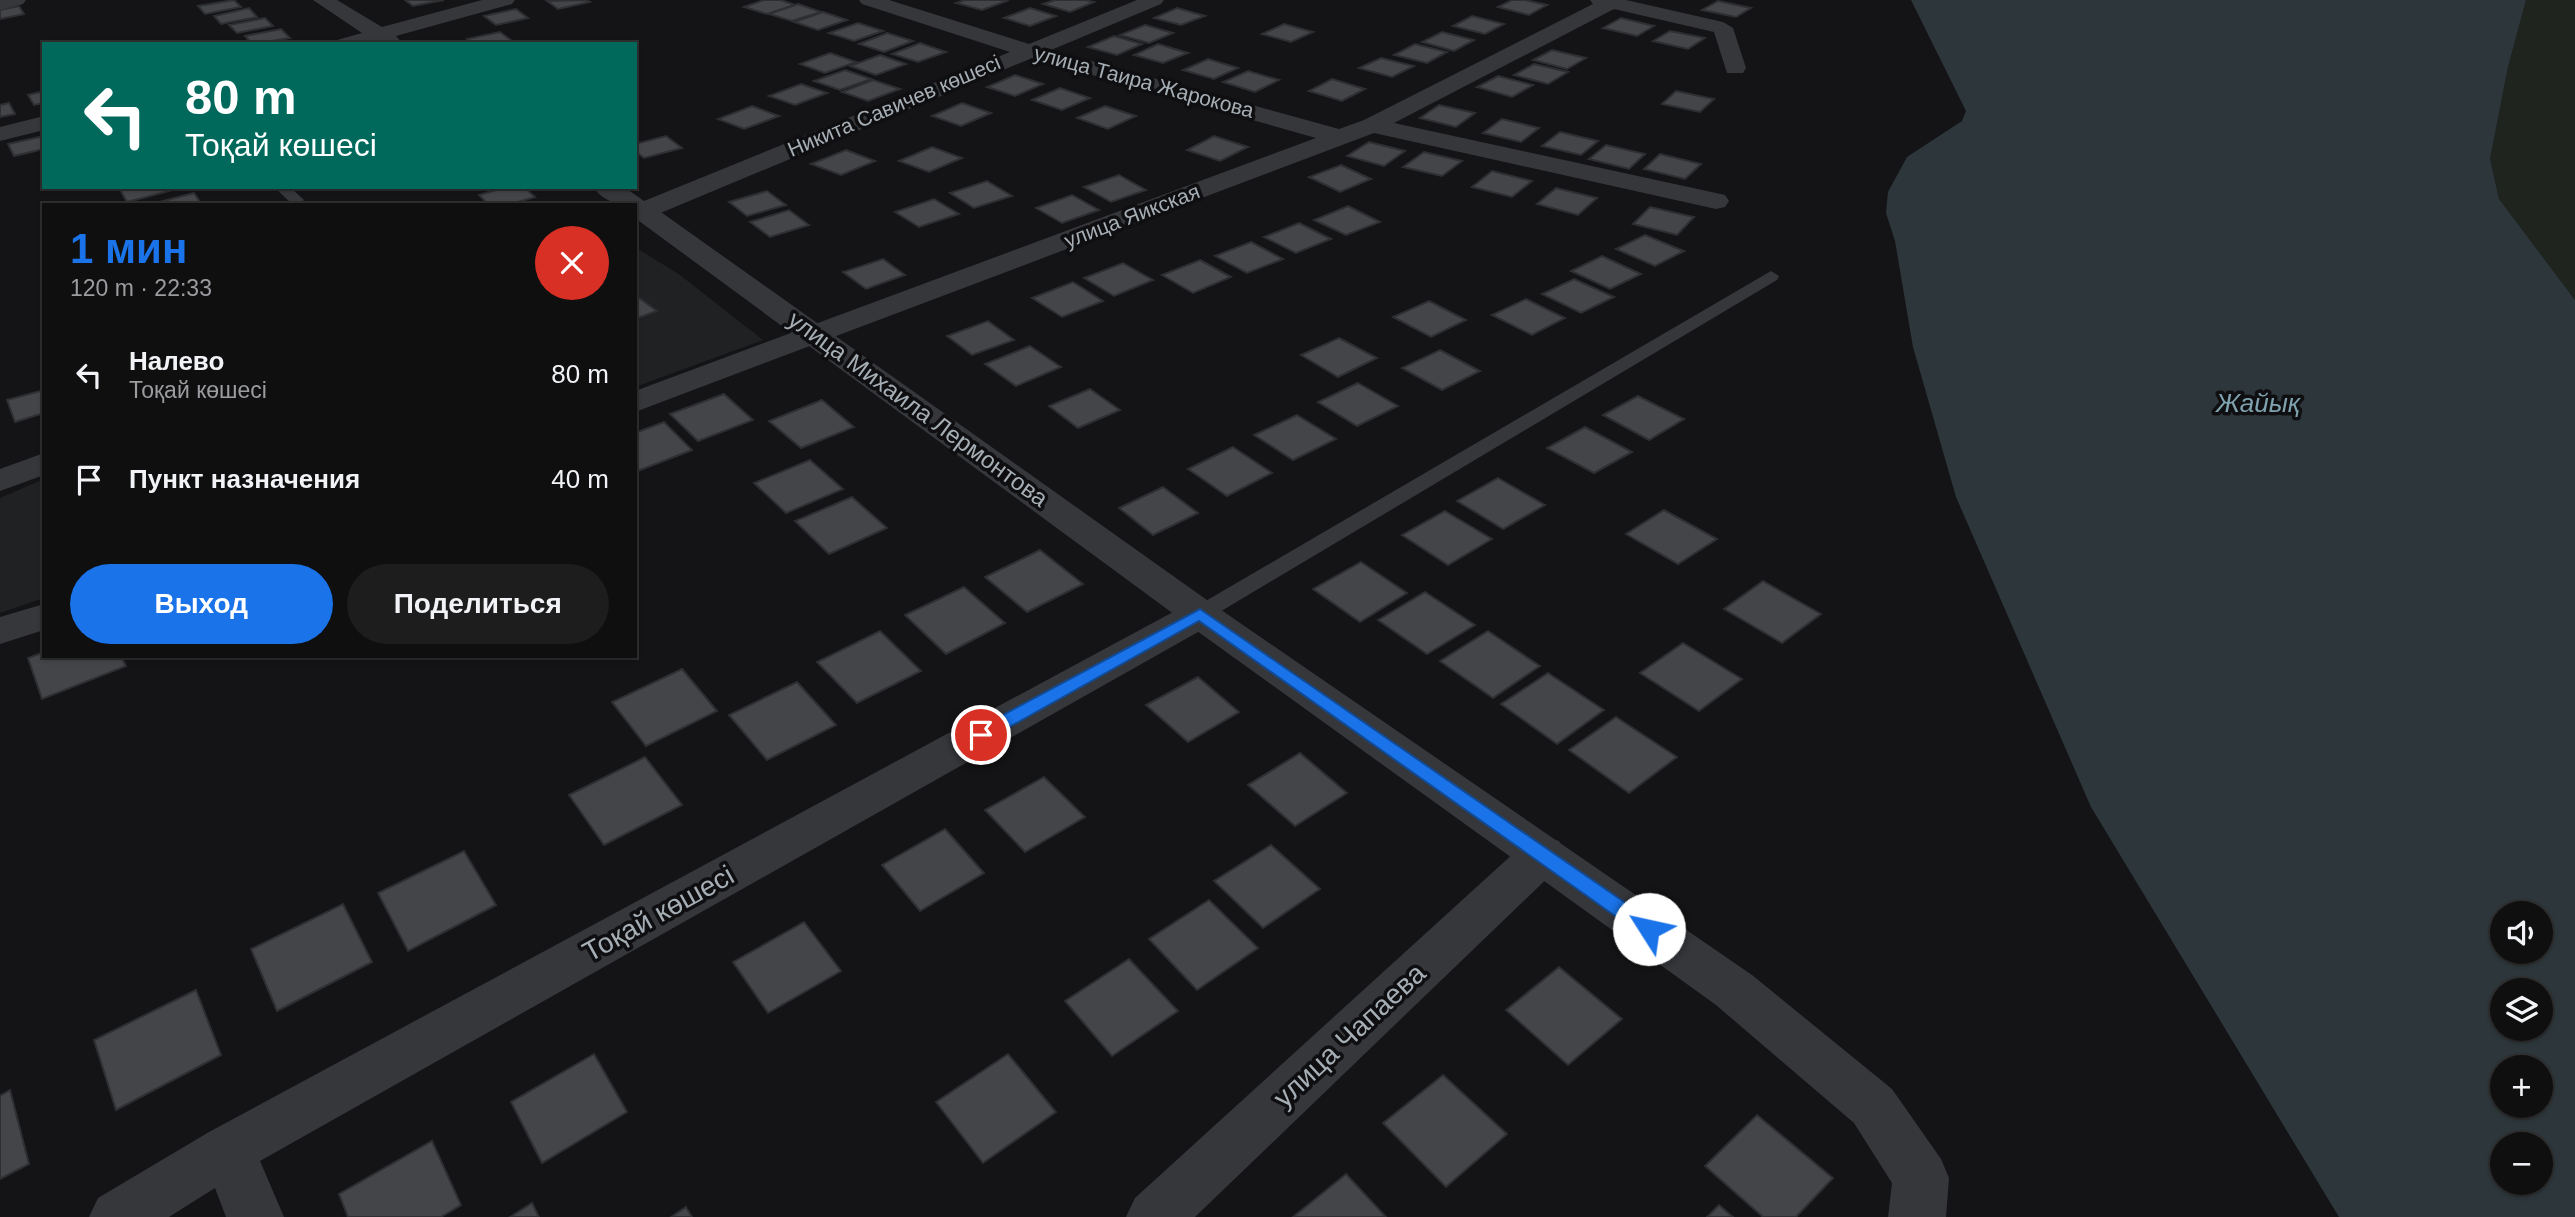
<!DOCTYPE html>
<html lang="ru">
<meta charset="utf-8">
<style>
:root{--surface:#0f0f10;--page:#1d1d1e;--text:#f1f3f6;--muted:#9b9c9f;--line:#2f2f30;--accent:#1a73e8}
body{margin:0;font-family:Helvetica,sans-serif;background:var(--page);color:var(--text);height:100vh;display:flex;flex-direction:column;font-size:26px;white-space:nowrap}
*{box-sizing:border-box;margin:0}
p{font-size:23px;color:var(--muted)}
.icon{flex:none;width:38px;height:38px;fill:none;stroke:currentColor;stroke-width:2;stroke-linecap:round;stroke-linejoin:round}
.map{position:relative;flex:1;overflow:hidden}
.sheet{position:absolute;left:42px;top:203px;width:595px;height:455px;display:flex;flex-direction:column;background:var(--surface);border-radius:0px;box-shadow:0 2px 5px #0004,0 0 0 2px var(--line)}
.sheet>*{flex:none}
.top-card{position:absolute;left:42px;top:42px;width:595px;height:147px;border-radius:0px;box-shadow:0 2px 5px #0004,0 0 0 2px var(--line);background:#00695c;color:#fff;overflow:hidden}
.buttons{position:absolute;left:2490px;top:901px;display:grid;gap:14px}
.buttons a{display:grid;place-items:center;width:63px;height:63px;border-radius:50%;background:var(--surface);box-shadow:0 2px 5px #0004,0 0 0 2px var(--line);font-size:35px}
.pin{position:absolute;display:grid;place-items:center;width:60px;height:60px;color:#fff;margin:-30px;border:4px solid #fff;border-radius:50%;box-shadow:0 2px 7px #0007}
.me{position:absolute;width:77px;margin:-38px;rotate:305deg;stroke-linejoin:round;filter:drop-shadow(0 0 5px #0008)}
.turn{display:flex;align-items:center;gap:24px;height:147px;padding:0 28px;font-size:32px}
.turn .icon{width:91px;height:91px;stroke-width:2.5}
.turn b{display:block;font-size:49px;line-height:60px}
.round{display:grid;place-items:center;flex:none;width:74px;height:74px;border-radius:37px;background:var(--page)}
.headline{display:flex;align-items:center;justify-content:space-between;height:119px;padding:0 28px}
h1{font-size:42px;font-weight:700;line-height:52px;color:var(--accent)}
.action{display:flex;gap:14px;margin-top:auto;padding:14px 28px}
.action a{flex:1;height:80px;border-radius:42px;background:var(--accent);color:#fff;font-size:28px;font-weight:700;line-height:80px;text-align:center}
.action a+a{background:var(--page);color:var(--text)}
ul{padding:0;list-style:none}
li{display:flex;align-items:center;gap:21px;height:105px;padding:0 28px}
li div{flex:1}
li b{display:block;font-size:26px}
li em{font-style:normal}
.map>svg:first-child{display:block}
.built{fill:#202123}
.green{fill:#1f251e}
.water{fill:#2d373b;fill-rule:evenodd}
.building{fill:#434549;stroke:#2e2f32;stroke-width:2}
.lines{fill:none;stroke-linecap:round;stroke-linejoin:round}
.service{fill:#35373b;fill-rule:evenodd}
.minor{fill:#35373b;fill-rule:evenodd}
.tertiary{fill:#35373b;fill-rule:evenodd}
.route{fill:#1a73e8;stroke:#114b97;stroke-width:2}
.labels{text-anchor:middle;stroke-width:7;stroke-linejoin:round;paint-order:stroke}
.far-street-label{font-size:21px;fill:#a6aeb5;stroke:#0f0f11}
.street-label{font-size:24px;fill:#a6aeb5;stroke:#0f0f11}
.water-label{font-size:26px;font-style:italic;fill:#7fa2af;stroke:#0f0f11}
.near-street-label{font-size:28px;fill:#a6aeb5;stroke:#0f0f11}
</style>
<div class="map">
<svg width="2575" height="1217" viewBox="0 0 2575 1217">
<rect width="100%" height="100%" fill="#141416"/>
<!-- built -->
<g class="built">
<polygon points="635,247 680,275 763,340 635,387"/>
<polygon points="44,479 44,598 0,613 0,498"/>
</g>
<!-- green -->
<polygon class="green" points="2526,0 2575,0 2575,300 2499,199 2490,159 2508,67"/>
<!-- water -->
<path class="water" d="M1911,0H2526L2508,67L2490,159L2499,199L2575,300V1217H2339L2091,807L1956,497L1913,347L1895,241L1886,213L1888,192L1907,157L1962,121L1966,111ZM2502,914H2541V952H2502ZM2502,990H2541V1029H2502ZM2502,1068H2541V1106H2502ZM2502,1144H2541V1183H2502Z"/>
<!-- building -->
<g class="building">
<polygon points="234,0 241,7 205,14 198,6"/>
<polygon points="405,0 444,0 413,6"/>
<polygon points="586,0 590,2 558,9 547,1"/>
<polygon points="764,0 781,0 795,5 767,14 744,7"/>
<polygon points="965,0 1003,0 1007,1 982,10 956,3"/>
<polygon points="1055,0 1085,0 1094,2 1070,12 1043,4"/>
<polygon points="1512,0 1525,0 1547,5 1529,15 1498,7"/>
<polygon points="1718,1 1751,8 1736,17 1702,10"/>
<polygon points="798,4 821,12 792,21 769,14"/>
<polygon points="19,6 24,14 0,19 0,10"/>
<polygon points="249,8 257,17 221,24 214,16"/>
<polygon points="1030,8 1056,16 1030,26 1004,18"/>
<polygon points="1177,8 1205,16 1181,25 1154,18"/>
<polygon points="516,9 528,18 496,25 484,16"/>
<polygon points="823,12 847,20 818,30 794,22"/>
<polygon points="1472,16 1504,24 1485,34 1453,26"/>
<polygon points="265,18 273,26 237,33 229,25"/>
<polygon points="1621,18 1654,26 1637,36 1603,28"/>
<polygon points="858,23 883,31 854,41 829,33"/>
<polygon points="1284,24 1313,32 1291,42 1262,34"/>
<polygon points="1145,25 1173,33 1149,43 1120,35"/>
<polygon points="281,29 290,38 252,44 245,36"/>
<polygon points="1670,31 1705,38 1688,49 1653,41"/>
<polygon points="500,32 512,41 472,44 467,39"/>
<polygon points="1442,32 1474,40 1454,51 1422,42"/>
<polygon points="887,33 913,41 884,52 859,44"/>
<polygon points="1114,36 1142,44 1117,55 1088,47"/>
<polygon points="920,43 946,52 918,62 892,54"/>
<polygon points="1158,44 1188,53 1163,63 1134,55"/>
<polygon points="1415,44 1447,52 1427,63 1394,55"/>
<polygon points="1552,50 1586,58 1567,69 1533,60"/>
<polygon points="830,53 856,62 825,73 800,64"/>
<polygon points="880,55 906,64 876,75 850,66"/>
<polygon points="1381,58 1414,66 1392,77 1359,68"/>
<polygon points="1208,59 1238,68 1214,79 1183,70"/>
<polygon points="1534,64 1568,72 1548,84 1514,75"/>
<polygon points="845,70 871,79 840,90 814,81"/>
<polygon points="1248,71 1279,80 1255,92 1223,82"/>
<polygon points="1015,75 1043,84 1015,96 987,87"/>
<polygon points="1498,76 1533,85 1512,97 1477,87"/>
<polygon points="1332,79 1365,89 1342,101 1309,91"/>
<polygon points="873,80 900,89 868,101 842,92"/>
<polygon points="801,84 827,93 795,105 769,96"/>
<polygon points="1060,88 1090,98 1062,110 1032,100"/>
<polygon points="44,91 44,103 34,105 28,95"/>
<polygon points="1676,91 1714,99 1700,112 1662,104"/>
<polygon points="9,103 15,114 0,117 0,105"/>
<polygon points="962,103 991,113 961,126 932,116"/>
<polygon points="1439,105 1475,113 1456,127 1420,118"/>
<polygon points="752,106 779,116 744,129 718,119"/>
<polygon points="1105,106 1136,116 1108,129 1077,118"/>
<polygon points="1502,119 1539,128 1521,142 1483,133"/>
<polygon points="1560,132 1598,141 1581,155 1542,146"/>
<polygon points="44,136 44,149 14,156 8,144"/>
<polygon points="666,136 682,148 644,158 635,151 635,144"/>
<polygon points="1214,136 1248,147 1220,161 1187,150"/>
<polygon points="1369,142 1405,151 1384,166 1347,156"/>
<polygon points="1606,145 1645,154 1629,169 1589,159"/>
<polygon points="932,147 962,158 929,172 899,161"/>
<polygon points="846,150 875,161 841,175 811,164"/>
<polygon points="1424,152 1462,161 1442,176 1403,167"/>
<polygon points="1660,154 1701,164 1685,179 1644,169"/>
<polygon points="1341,165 1371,179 1340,192 1309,177"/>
<polygon points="1492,171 1532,181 1512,197 1472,187"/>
<polygon points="1119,175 1146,190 1111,202 1084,187"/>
<polygon points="987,181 1012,196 974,208 950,193"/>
<polygon points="171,187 173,190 127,202 119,188"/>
<polygon points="506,187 524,187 535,197 507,205 489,205 479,195"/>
<polygon points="1556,188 1597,198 1578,215 1537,204"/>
<polygon points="767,191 786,205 747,216 729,202"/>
<polygon points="194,193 202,205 148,205"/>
<polygon points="1072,195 1099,210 1062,223 1036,208"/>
<polygon points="934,199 959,214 919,227 895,212"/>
<polygon points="1348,206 1380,222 1346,235 1314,220"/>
<polygon points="1650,207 1694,217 1677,235 1633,224"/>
<polygon points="789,210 809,225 770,237 750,222"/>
<polygon points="1299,223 1331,239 1296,253 1264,237"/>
<polygon points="1645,235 1684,251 1655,266 1616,249"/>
<polygon points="1251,242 1283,259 1247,273 1215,256"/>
<polygon points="1602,256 1641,274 1610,289 1571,271"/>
<polygon points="883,259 905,275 866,289 843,272"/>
<polygon points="1200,260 1231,277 1193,293 1162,275"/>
<polygon points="1123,263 1153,280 1114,296 1084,278"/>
<polygon points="1574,279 1614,297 1581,313 1542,294"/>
<polygon points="1073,282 1103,301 1062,317 1032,298"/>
<polygon points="635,295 657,311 635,319"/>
<polygon points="1526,299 1565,318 1532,335 1492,315"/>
<polygon points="1429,301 1466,320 1431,337 1393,317"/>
<polygon points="988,321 1014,340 972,355 947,336"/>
<polygon points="1339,338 1377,358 1338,377 1301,355"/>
<polygon points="1030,346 1061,367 1016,386 985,364"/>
<polygon points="1440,350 1480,371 1442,390 1402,368"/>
<polygon points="1358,383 1398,406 1357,426 1318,402"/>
<polygon points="1090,389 1120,410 1078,428 1049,406"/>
<polygon points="44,390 44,413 15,422 7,400"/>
<polygon points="724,394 753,420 698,441 670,414"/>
<polygon points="1638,396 1684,419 1649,440 1603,415"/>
<polygon points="822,400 854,427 801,448 769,421"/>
<polygon points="1297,415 1336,439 1293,460 1254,435"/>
<polygon points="664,422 692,450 635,472 635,433"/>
<polygon points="1585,427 1632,452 1594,473 1547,448"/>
<polygon points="1233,447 1272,473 1227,496 1188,469"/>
<polygon points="810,460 843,489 786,513 754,483"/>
<polygon points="1498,478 1545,505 1503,529 1457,501"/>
<polygon points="1163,487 1198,513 1153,535 1119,508"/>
<polygon points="852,497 887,528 829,554 795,521"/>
<polygon points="1664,510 1717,539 1678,564 1626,534"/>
<polygon points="1445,511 1492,539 1448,565 1402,535"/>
<polygon points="1040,550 1083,584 1027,612 985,577"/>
<polygon points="1361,562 1407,593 1360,622 1313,589"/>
<polygon points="1763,581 1821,614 1782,643 1724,609"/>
<polygon points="964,587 1005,623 946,654 905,615"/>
<polygon points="1425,592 1475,625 1427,654 1378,620"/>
<polygon points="880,631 921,671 857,703 817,662"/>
<polygon points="1488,631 1540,666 1493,698 1440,661"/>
<polygon points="1683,643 1742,679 1699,711 1640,673"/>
<polygon points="44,652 44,656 121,656 126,666 42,699 28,658"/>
<polygon points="682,669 717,711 646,746 612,702"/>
<polygon points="1548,673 1604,710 1557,744 1501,704"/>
<polygon points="1198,677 1239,712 1188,742 1146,705"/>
<polygon points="797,682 836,725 767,760 729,715"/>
<polygon points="1616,717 1677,757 1629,793 1569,750"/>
<polygon points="1300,753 1347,793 1295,826 1248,785"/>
<polygon points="645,757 682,805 604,845 569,795"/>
<polygon points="1044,777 1085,817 1025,852 985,810"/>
<polygon points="945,829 984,873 920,911 882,865"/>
<polygon points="1271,845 1320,889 1263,928 1214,881"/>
<polygon points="464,851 496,905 408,951 378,893"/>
<polygon points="1209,900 1258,948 1197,990 1149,939"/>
<polygon points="343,904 372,962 277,1011 251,949"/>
<polygon points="804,922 841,971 768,1013 733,962"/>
<polygon points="1129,959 1178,1011 1112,1056 1065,1001"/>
<polygon points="1559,967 1622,1019 1568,1065 1506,1010"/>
<polygon points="196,990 221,1055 116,1110 94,1040"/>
<polygon points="594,1054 627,1112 542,1163 511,1102"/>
<polygon points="1008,1054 1056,1112 983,1163 936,1102"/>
<polygon points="1443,1075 1507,1134 1446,1187 1383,1123"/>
<polygon points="10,1090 29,1164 0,1179 0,1096"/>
<polygon points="1757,1115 1833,1178 1796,1217 1763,1217 1705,1166"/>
<polygon points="432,1141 461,1205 441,1217 348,1217 339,1194"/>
<polygon points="1346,1174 1386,1217 1293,1217"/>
<polygon points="532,1203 539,1217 510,1217"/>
<polygon points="1719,1205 1733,1217 1707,1217"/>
<polygon points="686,1207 692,1217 671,1217"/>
</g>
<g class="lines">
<!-- service -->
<g class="service">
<polygon points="274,187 290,187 304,200 301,203 291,203"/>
<polygon points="1771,271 1779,276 1777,280 1208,619 1192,619 1189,614 1192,609"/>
</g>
<!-- minor -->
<g class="minor">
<polygon points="0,0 26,0 23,4 0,10"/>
<polygon points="313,0 337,0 382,27 482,0 515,0 512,4 396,36 403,44 334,44 337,40 362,33"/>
<path d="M859,0H889L1029,44L1137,0H1164L1161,4L1051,50L1339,129L1364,120L1593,4L1590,0H1626L1723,22L1733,28L1746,68L1743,73H1727L1714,32L1614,9L1394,123L1716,193L1725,195L1729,201L1725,207L1716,209L1374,133L635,412V391L1316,138L1032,58L651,217H635V205C618,205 604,202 593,187H624L644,201L1010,52L862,4Z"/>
<polygon points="44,116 44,130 0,141 0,127"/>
<polygon points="1200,602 1214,605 1219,614 1214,623 260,1161 284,1217 226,1217 215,1188 169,1217 89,1217 98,1198 209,1132 1186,605"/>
<polygon points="44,604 44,630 0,644 0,617"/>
<polygon points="1543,836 1559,841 1566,854 1559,867 1195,1217 1126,1217 1135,1198 1527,841"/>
</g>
<!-- tertiary -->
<g class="tertiary">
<polygon points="642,203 651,205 1214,605 1752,975 1892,1089 1941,1159 1949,1178 1946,1217 1888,1217 1892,1183 1854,1123 1716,1005 1186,623 639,221 635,222 635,205"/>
<polygon points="44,453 44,475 0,491 0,469"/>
</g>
</g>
<!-- route -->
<polygon class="route" points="1200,609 1656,924 1659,929 1656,935 1642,935 1199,621 988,739 981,741 973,735 975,730"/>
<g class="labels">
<!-- far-street labels -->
<g class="far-street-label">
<text transform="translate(1144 82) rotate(15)" y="7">улица Таира Жарокова</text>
<text transform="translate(894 106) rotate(-23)" y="7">Никита Савичев көшесі</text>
<text transform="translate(1132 216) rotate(-21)" y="7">улица Яикская</text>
</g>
<!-- street labels -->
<g class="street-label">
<text transform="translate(918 409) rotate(36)" y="8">улица Михаила Лермонтова</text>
</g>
<!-- water labels -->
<g class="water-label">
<text x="2258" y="412">Жайық</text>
</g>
<!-- near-street labels -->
<g class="near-street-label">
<text transform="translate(658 913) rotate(-29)" y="10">Тоқай көшесі</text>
<text transform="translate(1349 1035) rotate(-43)" y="10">улица Чапаева</text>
</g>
</g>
</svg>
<div class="buttons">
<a><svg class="icon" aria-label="sound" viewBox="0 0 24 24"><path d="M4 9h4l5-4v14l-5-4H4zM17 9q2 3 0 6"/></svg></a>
<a><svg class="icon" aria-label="layers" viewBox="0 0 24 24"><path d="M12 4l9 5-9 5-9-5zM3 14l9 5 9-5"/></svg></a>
<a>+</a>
<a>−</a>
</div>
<div class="pin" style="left:981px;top:735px;background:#d93025"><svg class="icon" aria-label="arrive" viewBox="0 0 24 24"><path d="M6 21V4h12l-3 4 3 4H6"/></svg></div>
<svg class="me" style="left:1649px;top:929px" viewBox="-20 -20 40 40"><circle r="19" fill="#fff"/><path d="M0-13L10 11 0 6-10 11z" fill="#1a73e8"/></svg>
<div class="top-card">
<div class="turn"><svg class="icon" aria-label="left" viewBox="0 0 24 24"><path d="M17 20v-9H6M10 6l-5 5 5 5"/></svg><div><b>80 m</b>Тоқай көшесі</div></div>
</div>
<section class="sheet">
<div class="headline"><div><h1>1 мин</h1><p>120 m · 22:33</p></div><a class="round" style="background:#d93025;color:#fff"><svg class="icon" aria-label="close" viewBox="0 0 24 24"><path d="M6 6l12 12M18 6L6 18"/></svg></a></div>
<ul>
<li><svg class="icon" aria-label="left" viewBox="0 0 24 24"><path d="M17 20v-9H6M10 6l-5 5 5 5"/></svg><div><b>Налево</b><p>Тоқай көшесі</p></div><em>80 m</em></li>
<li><svg class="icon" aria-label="arrive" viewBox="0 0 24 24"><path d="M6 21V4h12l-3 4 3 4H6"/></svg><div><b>Пункт назначения</b></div><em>40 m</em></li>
</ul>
<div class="action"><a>Выход</a><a>Поделиться</a></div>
</section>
</div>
